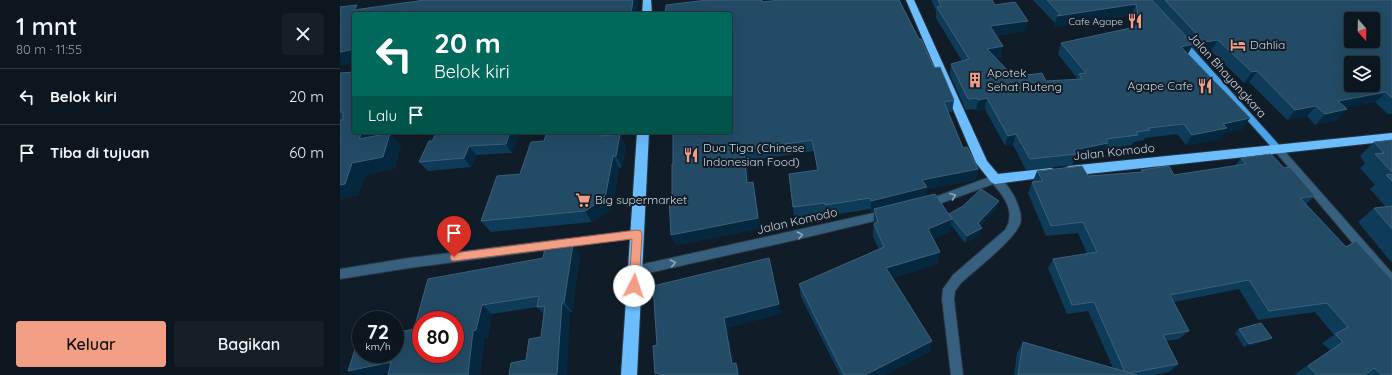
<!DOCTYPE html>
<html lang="id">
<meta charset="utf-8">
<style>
:root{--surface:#0c161e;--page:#151f27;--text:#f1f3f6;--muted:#9a9fa4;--line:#2c353c;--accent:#f39f85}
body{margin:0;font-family:Quicksand,sans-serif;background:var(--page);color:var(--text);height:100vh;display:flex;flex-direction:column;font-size:15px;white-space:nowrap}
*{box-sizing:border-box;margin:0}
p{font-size:13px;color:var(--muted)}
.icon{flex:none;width:22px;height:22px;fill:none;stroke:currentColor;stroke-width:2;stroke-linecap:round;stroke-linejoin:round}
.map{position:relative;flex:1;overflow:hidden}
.side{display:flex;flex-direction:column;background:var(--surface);width:340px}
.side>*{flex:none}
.guide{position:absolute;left:12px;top:12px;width:380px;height:122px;border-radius:4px;box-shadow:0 4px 16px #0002,0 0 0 1px var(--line);background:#00695c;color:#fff;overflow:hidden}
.needle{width:26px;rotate:160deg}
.fabs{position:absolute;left:1004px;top:12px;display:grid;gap:8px}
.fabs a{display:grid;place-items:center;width:36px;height:36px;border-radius:4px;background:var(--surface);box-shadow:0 4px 16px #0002,0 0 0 1px var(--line);font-size:20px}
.speed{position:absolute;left:12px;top:311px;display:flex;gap:8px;font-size:20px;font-weight:700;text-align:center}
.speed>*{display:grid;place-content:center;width:52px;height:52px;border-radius:50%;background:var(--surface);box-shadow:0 4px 16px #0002,0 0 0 1px var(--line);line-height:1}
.speed small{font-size:10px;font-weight:400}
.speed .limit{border:6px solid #d22;background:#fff;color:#111}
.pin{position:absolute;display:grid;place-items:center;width:34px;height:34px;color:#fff;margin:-41px -17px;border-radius:50% 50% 50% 0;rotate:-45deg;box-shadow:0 0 4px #0007}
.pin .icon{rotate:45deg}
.me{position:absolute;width:44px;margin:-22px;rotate:4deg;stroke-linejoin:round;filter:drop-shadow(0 0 3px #0008)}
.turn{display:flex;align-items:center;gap:14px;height:84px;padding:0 16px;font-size:18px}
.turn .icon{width:52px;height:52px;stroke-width:2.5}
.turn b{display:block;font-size:28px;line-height:34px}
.then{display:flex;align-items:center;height:38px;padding:0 16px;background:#0003;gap:8px;font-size:15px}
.round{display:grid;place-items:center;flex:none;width:42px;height:42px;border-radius:4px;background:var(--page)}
.overview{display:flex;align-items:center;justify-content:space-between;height:68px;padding:0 16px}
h1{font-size:24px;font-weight:600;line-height:30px}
.button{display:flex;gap:8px;margin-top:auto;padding:8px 16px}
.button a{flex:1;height:46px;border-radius:4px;background:var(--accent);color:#111;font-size:16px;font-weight:600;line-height:46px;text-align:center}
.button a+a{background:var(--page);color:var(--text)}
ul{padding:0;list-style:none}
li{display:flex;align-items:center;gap:12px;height:56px;padding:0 16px;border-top:1px solid var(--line)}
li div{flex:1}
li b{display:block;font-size:15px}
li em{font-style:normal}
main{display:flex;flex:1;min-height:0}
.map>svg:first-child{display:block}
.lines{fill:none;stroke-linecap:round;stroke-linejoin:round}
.minor-casing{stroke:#2a3741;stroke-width:2}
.major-casing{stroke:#2a3741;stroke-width:2}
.highway-casing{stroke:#2a3741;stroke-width:2}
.minor{fill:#37607f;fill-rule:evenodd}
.major{fill:#49a3e6;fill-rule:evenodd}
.highway{fill:#6bbdfd;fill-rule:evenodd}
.wall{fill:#0e3b58}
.shaded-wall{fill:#06283f}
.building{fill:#234b66;stroke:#3d6179;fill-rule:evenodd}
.oneway{stroke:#90a6b7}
.route{fill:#f39f85;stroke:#9e6756}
.labels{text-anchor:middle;stroke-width:4;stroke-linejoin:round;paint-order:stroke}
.far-poi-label{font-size:10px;fill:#ccd5dc;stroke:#101d28;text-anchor:end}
.poi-label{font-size:12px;fill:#ccd5dc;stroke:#101d28;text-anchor:start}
.street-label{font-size:12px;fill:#ccd5dc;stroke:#101d28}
</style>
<main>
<section class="side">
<div class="overview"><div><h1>1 mnt</h1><p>80 m · 11:55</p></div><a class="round"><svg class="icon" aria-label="close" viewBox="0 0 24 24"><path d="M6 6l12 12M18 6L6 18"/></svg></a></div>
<ul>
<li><svg class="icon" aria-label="left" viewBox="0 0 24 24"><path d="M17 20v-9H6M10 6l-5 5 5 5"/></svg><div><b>Belok kiri</b></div><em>20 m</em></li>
<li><svg class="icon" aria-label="arrive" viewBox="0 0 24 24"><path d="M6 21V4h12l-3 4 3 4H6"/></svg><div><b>Tiba di tujuan</b></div><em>60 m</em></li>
</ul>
<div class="button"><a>Keluar</a><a>Bagikan</a></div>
</section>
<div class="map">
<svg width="1052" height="375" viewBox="0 0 1052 375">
<rect width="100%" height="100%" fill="#101d28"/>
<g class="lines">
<!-- minor casing -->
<g class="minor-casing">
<g id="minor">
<polygon points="937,144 940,146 1052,273 1052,286 1048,285 934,150 932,148 934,146"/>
<path d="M655,175C663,178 671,190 675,198C678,205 683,216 680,224C673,241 636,269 621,283L615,291L614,299L623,375H611L602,299L603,289L613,275L665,230C676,213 665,197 653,184L588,208L584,207L583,204L584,201Z"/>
<polygon points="547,210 551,211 552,214 551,217 455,240 295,276 291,274 289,271 291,268 295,266"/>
<polygon points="297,230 301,231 302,234 301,237 297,238 69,268 0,279 0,269 69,258"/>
</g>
</g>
<!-- major casing -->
<g class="major-casing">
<polygon id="major" points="841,38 844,39 940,146 942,148 940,150 934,150 838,43 837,41"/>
</g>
<!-- highway casing -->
<g class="highway-casing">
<g id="highway">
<polygon points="303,0 311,0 312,14 302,14"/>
<polygon points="566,0 574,0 647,161 658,174 711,168 715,170 717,173 715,176 655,184 651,182 636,163"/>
<polygon points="297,132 309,132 297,375 281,375"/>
<polygon points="1052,133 1052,141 729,176 725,174 723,171 725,168 729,166"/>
</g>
</g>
<!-- minor -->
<use href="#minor" class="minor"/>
<!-- major -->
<use href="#major" class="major"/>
<!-- highway -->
<use href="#highway" class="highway"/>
</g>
<!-- wall -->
<g class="wall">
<polygon points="591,0 652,0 655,5 685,31 656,36 661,57 655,58 674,77 706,81 737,79 737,78 718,54 721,43 793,27 791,15 714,27 715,23 693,0 1052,0 1052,114 1048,114 1035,102 1006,108 997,120 975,125 967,116 947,120 909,82 904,83 871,51 858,53 852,47 848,54 910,118 902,129 884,133 880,139 846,145 837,134 805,138 804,140 794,142 792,145 765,149 763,153 734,160 732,165 686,170 673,145 665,146 645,109 636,111 635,109 626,110 610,75 611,64 622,61 596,18 596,10"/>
<polygon points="422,2 594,68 614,100 612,112 608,112 623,148 638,169 635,180 587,189 586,196 609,214 657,208 640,226 640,235 625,243 611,225 609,232 593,239 600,252 597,264 553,278 592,341 589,352 544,375 500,375 461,297 459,284 539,249 533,237 534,211 531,212 530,209 486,216 486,213 454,217 453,207 477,170 474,151 407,161 409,183 415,193 421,228 336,245 331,235 333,164 333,136 332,132 390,132"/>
<polygon points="0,73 14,132 37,132 36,136 61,145 55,168 25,175 18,195 0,199"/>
<polygon points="180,132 172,153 136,155 131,167 88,171 79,162 92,141"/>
<polygon points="207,132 270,132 269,135 286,146 282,167 279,168 272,209 252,222 151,232 141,221 180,174 204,141"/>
<polygon points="1052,140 1052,263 1018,222 1034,208 1046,207 1030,189 1035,185 1020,168 1025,163 1020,156 1034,142"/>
<polygon points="901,158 944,168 975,196 966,204 1052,375 956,375 955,374 990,350 982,343 994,335 975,312 918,320 899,289 834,302 849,331 839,339 826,341 838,364 829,372 814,375 674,375 677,353 683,342 773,368 748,311 727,314 708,268 713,259 747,254 738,233 706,236 688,193 692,182 693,182 693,181 697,171 748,176 800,173 801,170 834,175 895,166"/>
<polygon points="240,254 232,312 230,312 186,360 201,337 204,314 197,307 152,314 147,339 144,339 140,375 48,375 49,373 39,375 16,375 74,329"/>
<polygon points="899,329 932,338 927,341 904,347 895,333"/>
</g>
<!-- shaded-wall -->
<g class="shaded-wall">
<polygon points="293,0 298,0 297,14 291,14"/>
<polygon points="796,4 791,15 714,27 717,16"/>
<polygon points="17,5 24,14 14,10"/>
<polygon points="688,21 685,31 648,37 650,26"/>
<polygon points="878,40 871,51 858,53 864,42"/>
<polygon points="853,44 847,55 841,47"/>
<polygon points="663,46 661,57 645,60 647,49"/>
<polygon points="14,49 14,63 0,66 0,52"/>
<polygon points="917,71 909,82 904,83 912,72"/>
<polygon points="1046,92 1035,102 988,112 998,101"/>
<polygon points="647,98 645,109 636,111 638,100"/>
<polygon points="976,106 967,116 947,120 955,110"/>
<polygon points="1007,109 997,120 975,125 985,114"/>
<polygon points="910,118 902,129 884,133 880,139 846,145 852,135 883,124"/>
<polygon points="22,132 37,132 31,151 19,139"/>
<polygon points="170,132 180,132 172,153 166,144"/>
<polygon points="261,132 270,132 266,148 260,136"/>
<polygon points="50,133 61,145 55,168 25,175 18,195 0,199 0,185 12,163"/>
<polygon points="280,134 286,146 282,167 276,156"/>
<polygon points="676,134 673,145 665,146 668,136"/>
<polygon points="768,143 763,153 734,160 736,154 734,150"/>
<polygon points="129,146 136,155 131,167 124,158"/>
<polygon points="404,150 407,161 410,194 407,183"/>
<polygon points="273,156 279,168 272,209 252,222 245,211"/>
<polygon points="638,169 635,180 587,189 586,198 534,209 534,211 531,212 531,201 582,180"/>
<polygon points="413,182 415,193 421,228 336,245 331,235"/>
<polygon points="659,201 657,208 636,230 638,223"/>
<polygon points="612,219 609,232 586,242 588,229"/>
<polygon points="642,228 640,235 625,243 627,236"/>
<polygon points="233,244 240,254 232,312 224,302"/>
<polygon points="600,252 597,264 546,280 546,268"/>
<polygon points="429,258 441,314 388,328 396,373 392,364 384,318"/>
<polygon points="222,303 230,312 227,375 214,375"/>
<polygon points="142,305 152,314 147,339 144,339 140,375 128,375 133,331"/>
<polygon points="932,338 927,341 904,347 909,344"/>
<polygon points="592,341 589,352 544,375 525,375"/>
<polygon points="51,362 65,370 39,375 16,375 8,371"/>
<polygon points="396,363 400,372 400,375 398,375"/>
</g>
<!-- building -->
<g class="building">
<polygon points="85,0 293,0 291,14 14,14 14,49 0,52 0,7 17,5 14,10"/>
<polygon points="367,0 422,0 422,2 440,0 559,0 579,39 581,39 594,68 600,67 614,100 604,102 623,148 627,147 638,169 582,180 587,187 531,201 530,198 485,205 485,203 453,207 449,174 478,170 472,140 404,150 407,183 413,182 418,218 331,235 329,198 332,198 332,164 333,164 333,132 390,132 390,14 325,14 326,5"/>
<polygon points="598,0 652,0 655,5 675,2 688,21 650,26 663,46 647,49 674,77 702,73 706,81 742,79 739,74 746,73 721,43 800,26 796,4 717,16 720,14 707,0 794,0 795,1 795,0 812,0 853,44 841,47 910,118 883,124 887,128 852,135 844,124 808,128 810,130 796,132 798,135 766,139 768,143 734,150 736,154 690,159 676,134 668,136 647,98 638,100 637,98 628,99 611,64 629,59 597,7 601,6"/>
<path d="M825,0H1052V98L1046,92L998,101L1007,109L985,114L976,106L955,110L917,71L912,72L878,40L864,42ZM1011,19H1033V41H1011ZM1011,63H1033V85H1011Z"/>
<polygon points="14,72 14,132 22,132 19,139 50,133 43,157 12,163 5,184 0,185 0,120 3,120 3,112 0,112 0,73"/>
<polygon points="97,132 170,132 166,144 129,146 124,158 79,162 89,141 92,141"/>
<polygon points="207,132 261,132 260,136 280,134 276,156 273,156 265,198 245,211 141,221 157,176 180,174 191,142 204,141"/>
<polygon points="1052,140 1052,172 1035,154 1044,153 1034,142"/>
<polygon points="931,154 944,168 950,167 975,196 960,198 1006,247 1016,241 1052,280 1052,375 1042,375 1034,368 1025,375 977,375 968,366 1003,342 995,334 1008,327 987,303 929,311 909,280 830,295 849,331 823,335 838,364 790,373 785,372 754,302 732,305 713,259 757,252 743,222 711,226 692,182 703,181 697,171 742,166 748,176 803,172 801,170 829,166 834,175 906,164 901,158"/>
<polygon points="1052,174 1052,181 1046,175"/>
<polygon points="641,189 659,201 638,223 642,228 627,236 609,214 623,206"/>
<polygon points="595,194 612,219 588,229 600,252 546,268 592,341 525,375 504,375 459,284 544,247 534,224 538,222 534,209"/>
<polygon points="1052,206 1052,229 1034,208"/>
<path d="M233,244L224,302L222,303L217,374L214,375H169L171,363L186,360L189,339L201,337L205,306L197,307L199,296L142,305L136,330L133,331L128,375H48L51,362L8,371L18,340H21V354H55V333L74,329L88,279L203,258L205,248ZM81,320H115V354H81Z"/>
<polygon points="429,258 439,304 384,318 392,364 396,363 398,375 319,375 318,373 315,374 313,346 317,345 313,286"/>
<polygon points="921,323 932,338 909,344 899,329"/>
<polygon points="683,342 797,375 678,375"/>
</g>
<!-- one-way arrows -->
<defs><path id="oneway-chevron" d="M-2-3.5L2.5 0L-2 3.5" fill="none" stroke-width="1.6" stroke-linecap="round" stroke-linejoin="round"/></defs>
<g class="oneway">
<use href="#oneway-chevron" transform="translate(613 196) rotate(-22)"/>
<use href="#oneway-chevron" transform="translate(460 235) rotate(-14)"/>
<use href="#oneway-chevron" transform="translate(333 263) rotate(-12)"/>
</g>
<!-- route -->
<polygon class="route" points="297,230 301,231 302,234 299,286 298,289 294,290 290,289 289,286 292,239 114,261 111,260 110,257 111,254 114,253"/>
<!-- icons -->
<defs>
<g id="restaurant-bare" transform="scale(1.2)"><path d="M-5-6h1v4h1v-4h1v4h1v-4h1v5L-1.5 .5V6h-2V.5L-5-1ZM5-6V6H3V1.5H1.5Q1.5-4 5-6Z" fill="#f39f85" stroke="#101d28" stroke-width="2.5" paint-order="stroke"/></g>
<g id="hotel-bare" transform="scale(1.2)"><path d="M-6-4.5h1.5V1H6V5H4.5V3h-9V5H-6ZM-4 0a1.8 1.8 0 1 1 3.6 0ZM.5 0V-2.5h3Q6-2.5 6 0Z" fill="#f39f85" stroke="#101d28" stroke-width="2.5" paint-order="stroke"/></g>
<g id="building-bare" transform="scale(1.2)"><path d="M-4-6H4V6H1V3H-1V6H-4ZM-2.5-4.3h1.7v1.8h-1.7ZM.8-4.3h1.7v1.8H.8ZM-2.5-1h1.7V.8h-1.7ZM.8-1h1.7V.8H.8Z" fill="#f39f85" stroke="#101d28" stroke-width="2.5" paint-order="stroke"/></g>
<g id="supermarket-bare" transform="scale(1.2)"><path d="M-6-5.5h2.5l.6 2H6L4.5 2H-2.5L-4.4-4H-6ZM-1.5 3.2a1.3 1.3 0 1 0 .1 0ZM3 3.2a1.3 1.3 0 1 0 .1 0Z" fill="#f39f85" stroke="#101d28" stroke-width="2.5" paint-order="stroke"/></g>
</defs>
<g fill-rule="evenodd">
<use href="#restaurant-bare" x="795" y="21"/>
<use href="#hotel-bare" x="898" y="45"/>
<use href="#building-bare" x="635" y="80"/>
<use href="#restaurant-bare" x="865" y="86"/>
<use href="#restaurant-bare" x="351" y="155"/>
<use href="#supermarket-bare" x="243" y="200"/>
</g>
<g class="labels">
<!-- far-poi labels -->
<g class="far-poi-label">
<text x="783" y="25">Cafe Agape</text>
</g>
<!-- poi labels -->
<g class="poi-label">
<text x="910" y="49">Dahlia</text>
<text x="647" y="77">Apotek<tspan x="647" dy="14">Sehat Ruteng</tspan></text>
<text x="853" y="90" text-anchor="end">Agape Cafe</text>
<text x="363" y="152">Dua Tiga (Chinese<tspan x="363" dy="14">Indonesian Food)</tspan></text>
<text x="255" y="204">Big supermarket</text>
</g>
<!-- street labels -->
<g class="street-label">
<text transform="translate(887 75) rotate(48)" y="4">Jalan Bhayangkara</text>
<text transform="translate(774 152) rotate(-6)" y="4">Jalan Komodo</text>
<text transform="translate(457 221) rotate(-13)" y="4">Jalan Komodo</text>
</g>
</g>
</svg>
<div class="fabs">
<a><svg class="needle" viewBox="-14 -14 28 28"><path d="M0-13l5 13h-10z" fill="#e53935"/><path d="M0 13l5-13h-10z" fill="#9a9fa4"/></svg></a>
<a><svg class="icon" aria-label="layers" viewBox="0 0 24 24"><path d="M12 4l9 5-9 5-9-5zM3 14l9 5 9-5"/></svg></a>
</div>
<div class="speed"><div>72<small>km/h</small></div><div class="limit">80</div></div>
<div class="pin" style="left:114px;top:257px;background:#d93025"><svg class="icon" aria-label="arrive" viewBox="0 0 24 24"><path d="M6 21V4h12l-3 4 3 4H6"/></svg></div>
<svg class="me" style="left:294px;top:286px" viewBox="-20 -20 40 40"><circle r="19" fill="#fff"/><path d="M0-13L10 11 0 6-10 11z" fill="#f39f85"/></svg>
<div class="guide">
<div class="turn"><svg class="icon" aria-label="left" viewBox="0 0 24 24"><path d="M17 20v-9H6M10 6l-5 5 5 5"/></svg><div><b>20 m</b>Belok kiri</div></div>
<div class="then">Lalu<svg class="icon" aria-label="arrive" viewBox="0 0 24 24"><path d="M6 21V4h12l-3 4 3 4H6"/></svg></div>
</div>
</div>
</main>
